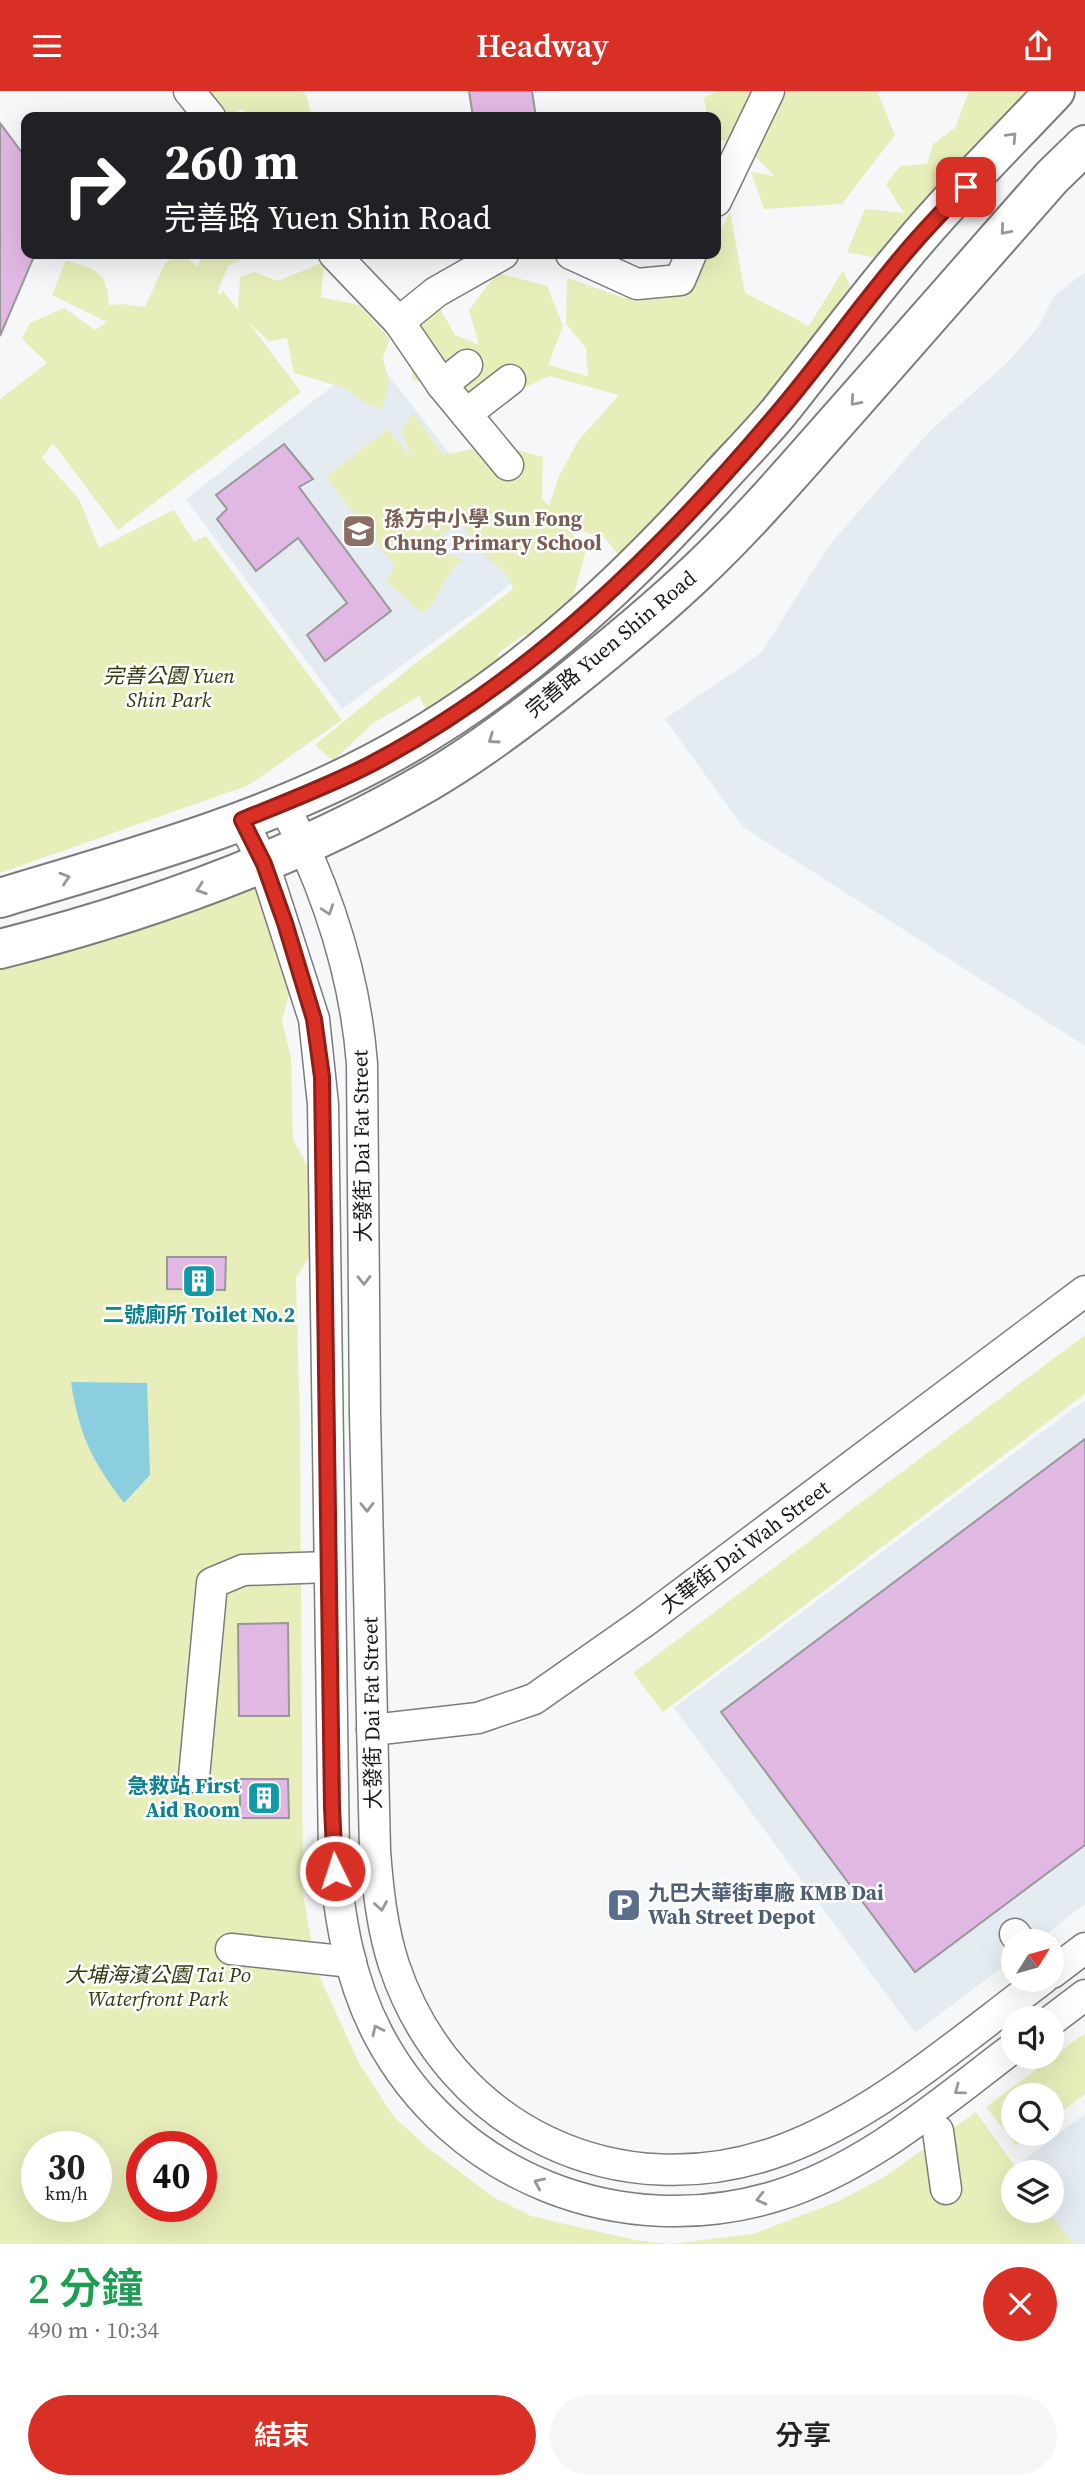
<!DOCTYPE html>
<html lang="zh-TW">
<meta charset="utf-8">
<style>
:root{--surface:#fff;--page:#f6f6f6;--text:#222;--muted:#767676;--accent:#d93025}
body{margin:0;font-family:"Source Serif 4","Noto Sans TC",serif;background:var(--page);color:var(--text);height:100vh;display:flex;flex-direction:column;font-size:26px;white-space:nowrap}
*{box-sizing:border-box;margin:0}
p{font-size:23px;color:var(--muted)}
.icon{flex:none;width:38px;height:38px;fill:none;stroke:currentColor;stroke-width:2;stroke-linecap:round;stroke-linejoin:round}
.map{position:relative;height:2153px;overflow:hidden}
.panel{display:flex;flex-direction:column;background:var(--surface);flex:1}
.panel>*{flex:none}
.banner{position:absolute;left:21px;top:21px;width:700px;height:147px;border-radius:14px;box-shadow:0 7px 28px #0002;background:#202124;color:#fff;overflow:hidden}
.needle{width:46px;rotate:53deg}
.fabs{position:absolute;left:1001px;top:1838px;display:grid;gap:14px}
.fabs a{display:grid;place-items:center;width:63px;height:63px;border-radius:50%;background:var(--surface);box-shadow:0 7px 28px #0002;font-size:35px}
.speed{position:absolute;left:21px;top:2040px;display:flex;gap:14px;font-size:35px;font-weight:700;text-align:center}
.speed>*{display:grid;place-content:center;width:91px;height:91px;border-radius:50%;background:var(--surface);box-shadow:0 7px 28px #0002;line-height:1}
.speed small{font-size:18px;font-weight:400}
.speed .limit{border:10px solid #d22;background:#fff;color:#111}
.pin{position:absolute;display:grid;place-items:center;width:60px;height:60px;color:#fff;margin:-30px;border-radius:14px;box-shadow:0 4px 10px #0006}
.me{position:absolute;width:77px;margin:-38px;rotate:356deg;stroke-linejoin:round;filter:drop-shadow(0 0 5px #0008)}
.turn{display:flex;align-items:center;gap:24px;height:147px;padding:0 28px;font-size:32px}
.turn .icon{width:91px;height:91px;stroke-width:2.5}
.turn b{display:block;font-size:49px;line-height:60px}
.round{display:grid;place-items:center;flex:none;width:74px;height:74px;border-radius:37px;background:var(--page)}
.headline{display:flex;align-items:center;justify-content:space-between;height:119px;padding:0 28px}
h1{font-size:42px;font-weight:600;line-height:52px;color:#1e9e55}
.action{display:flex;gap:14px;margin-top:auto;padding:14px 28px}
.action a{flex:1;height:80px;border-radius:42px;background:var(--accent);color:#fff;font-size:28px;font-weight:600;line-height:80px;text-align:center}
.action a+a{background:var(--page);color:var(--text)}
header{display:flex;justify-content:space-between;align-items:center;height:91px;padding:0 28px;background:var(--accent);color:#fff;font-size:32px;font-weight:600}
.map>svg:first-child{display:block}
.built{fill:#e4ecf2}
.green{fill:#e8eeba;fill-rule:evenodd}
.water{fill:#8acee0}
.building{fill:#e1b8e3;stroke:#999899;stroke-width:2}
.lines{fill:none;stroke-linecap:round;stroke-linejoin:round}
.minor-casing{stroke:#7b7c7c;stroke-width:33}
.major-casing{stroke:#7b7c7c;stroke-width:42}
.minor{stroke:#fff;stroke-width:30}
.major{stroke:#fff;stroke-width:38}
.oneway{stroke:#979797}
.route-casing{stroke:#8d1f18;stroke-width:18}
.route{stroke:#d93025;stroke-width:12}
.labels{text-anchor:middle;stroke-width:5;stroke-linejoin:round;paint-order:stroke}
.education-label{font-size:21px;font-weight:bold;fill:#785e54;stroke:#fff;text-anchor:start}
.street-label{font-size:21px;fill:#171818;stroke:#fff}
.park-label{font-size:21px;font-style:italic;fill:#35390e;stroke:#fff}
.culture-label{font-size:21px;font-weight:bold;fill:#0d838f;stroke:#fff}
.service-label{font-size:21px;font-weight:bold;fill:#4e5e75;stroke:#fff;text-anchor:start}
</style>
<header><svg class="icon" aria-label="menu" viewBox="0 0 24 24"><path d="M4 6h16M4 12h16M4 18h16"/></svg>Headway<svg class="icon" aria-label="share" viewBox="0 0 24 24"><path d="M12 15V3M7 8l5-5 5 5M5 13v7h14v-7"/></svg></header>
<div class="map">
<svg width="1085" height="2153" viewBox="0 0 1085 2153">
<rect width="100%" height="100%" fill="#f6f7f8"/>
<!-- built -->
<g class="built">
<polygon points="1085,181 1085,955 743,736 665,628 761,562 830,453 930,340 1009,270 1039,235 1054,205"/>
<polygon points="373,264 534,472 490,510 342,618 186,408"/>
<polygon points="1085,1309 1085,1813 1037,1850 1013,1850 1013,1868 915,1942 674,1617"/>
<polygon points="1085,2023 1085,2153 1073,2153 1048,2119 1052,2119 1052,2081 1019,2081 1015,2076"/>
</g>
<!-- green -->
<g class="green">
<polygon points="184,0 302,0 307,6 311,23 309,26 256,26 241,18 229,26 207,26"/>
<path d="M718,0H877L895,44L842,113L764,118L751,81L774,85C755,64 743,53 716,48V26H707L704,7Z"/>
<polygon points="969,0 1031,0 1007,35 981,47 977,60 887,169 847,161 865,118 904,122 886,93 900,75 927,73 933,53 955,37"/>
<path d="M730,121L745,202L809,235L843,179L853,201L631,479L604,446L567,437L586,460L567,527L539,570L525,543L497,563L513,591L432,630L419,605L372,633L333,670L315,654L411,576L513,498C507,477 492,475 480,458C472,448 469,440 459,431L428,454L463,469C443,481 442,509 422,522L387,491L394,474L326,386L388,338L412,368L401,341L413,322L443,364L496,353L543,366L542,408L549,415L559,385L578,350L619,304L549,285L488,314L412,288V232L437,212L455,244L479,254L469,219L497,182L547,195L563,235L548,274L588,285L586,257L566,233L567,187L625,207L688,202L708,163H716V149Z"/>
<path d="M178,163H183L198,176L202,163H254L228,175L218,200V204L223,200L238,219L240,186L254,181L278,190L324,171L321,206L359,214L390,248L383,267L389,292L382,318L367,313L345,297L294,282L287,247L269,250L248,231L301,301L118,439L53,352L42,367L79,408L99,457L174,419L194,451L206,445L342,629L249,694L0,782V308L47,272L22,248L30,232L64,217L95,239L107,231L52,204L66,169C96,179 107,179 109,214L122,213L145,216L165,172Z"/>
<path d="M258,773L304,844L282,930L291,967L293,1048L315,1090L320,1149L296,1187L300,1334L303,1803L316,1878L359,1972L394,2026L427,2056L493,2106L531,2125L635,2149L669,2153L753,2143L839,2110L884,2086L976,2021L1019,2081H1013V2119H1048L1073,2153H0V842ZM37,2056H96V2116H37ZM142,2056H201V2116H142Z"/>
<polygon points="1085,1244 1085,1303 663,1621 633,1582"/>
<polygon points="1085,1942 1085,2003 1052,2028 1052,2004 1013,2004 1013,2042 1032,2042 1016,2054 986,2016"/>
</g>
<!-- water -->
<path class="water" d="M71,1291L147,1292L150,1384L124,1412C92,1370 79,1344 71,1291Z"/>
<!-- building -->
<g class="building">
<polygon points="469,0 532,0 536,26 473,26"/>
<polygon points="0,32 26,67 26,163 35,163 0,245"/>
<polygon points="284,353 313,388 299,396 391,520 325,570 307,544 347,512 298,447 256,480 217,428 227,418 216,404"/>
<polygon points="167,1166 226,1166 225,1199 167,1198"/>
<polygon points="1085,1348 1085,1754 915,1881 721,1621"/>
<polygon points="288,1532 289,1625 239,1625 238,1533"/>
<polygon points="240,1688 288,1688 289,1727 240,1727"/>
</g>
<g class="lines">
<!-- minor casing -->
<g class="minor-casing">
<g id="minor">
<polyline points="189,0 210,26"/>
<polyline points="716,110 769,0"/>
<polyline points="334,163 399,231 436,201 503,163"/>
<polyline points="571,163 637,193 680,189 691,163"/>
<polyline points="399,231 442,294 508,374"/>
<polyline points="442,294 467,274"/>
<polyline points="466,323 510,289"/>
<path d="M283,713C325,793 355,882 362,973L365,1323L375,1760C378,1799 382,1837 394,1874C449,2039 620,2119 782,2059C877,2024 962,1948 1043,1888"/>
<path d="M242,729L264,773L314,928L323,1013L334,1764C339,1825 349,1888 378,1943C453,2087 622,2152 776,2105C866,2077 939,2013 1013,1957"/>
<polyline points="372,1639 478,1627 534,1608 644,1531 1085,1200"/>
<polyline points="194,1686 212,1492 243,1479 329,1476"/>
<polyline points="1015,1843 1020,1850"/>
<polyline points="231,1858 351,1871"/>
<polyline points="1052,1882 1085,1857"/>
<polyline points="1052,1929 1085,1904"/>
<polyline points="938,2040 946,2098"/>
</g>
</g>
<!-- major casing -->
<g class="major-casing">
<g id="major">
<path d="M0,807C125,769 256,734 373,672C507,602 619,499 719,387C739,365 760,344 779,321C823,266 865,209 911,155C956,101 1007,51 1055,0"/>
<path d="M0,858C150,820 295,768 429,690C477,662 522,628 566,593C611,557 656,520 698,480C752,429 799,373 848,318C916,241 984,163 1052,86L1085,54"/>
</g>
</g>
<!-- minor -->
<use href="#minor" class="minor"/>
<!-- major -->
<use href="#major" class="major"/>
</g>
<!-- one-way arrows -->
<defs><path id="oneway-chevron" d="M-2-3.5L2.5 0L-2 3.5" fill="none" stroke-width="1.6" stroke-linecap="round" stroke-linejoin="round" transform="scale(1.75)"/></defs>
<g class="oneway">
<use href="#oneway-chevron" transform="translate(1012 46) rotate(-47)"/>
<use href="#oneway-chevron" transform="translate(1005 139) rotate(131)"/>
<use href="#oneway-chevron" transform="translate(855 310) rotate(131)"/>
<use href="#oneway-chevron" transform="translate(493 648) rotate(145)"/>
<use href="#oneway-chevron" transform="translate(65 787) rotate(-17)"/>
<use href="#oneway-chevron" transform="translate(201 798) rotate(161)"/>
<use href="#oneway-chevron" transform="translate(328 819) rotate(71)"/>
<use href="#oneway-chevron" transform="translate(364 1189) rotate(89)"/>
<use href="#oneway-chevron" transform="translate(367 1416) rotate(89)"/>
<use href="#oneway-chevron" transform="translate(381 1815) rotate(81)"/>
<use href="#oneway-chevron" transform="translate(377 1939) rotate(-116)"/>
<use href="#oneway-chevron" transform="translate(959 1999) rotate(143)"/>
<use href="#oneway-chevron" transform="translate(539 2092) rotate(-156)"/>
<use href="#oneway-chevron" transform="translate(761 2108) rotate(166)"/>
</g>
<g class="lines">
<!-- route casing -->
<g class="route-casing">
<path id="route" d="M335,1780L332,1716L322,986L314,928L285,832L264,773L242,729C286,711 331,694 373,672C532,588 661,460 776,324C823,269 864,209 912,154C929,134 948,115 966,96"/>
</g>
<!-- route -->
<use href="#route" class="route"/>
</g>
<!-- icons -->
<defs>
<g id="school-square" transform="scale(1.75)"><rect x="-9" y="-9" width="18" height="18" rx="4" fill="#8d6e63" stroke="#fff"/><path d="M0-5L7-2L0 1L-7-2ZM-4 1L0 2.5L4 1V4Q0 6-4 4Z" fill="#fff"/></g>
<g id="building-square" transform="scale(1.75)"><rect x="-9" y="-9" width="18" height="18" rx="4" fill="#0f9aa8" stroke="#fff"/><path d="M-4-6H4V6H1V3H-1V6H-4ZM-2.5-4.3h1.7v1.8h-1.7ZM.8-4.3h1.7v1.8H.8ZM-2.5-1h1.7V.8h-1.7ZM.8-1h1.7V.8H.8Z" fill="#fff"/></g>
<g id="parking-square" transform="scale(1.75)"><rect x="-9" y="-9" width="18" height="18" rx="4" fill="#5c6f8a" stroke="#fff"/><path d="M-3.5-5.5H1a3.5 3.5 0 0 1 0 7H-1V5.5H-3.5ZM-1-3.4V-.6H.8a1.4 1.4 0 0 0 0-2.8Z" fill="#fff"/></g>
</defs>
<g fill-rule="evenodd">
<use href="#school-square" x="359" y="440"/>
<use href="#building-square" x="199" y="1190"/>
<use href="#building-square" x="264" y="1707"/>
<use href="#parking-square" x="624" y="1814"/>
</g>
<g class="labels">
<!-- education labels -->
<g class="education-label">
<text x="384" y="435">孫方中小學 Sun Fong<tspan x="384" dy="24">Chung Primary School</tspan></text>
</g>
<!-- street labels -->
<g class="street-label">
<text transform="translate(611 553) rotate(-40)" y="7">完善路 Yuen Shin Road</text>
<text transform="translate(362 1055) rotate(-91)" y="7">大發街 Dai Fat Street</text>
<text transform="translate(745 1456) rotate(-37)" y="7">大華街 Dai Wah Street</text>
<text transform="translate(372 1622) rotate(-91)" y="7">大發街 Dai Fat Street</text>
</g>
<!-- park labels -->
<g class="park-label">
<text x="169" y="592">完善公園 Yuen<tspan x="169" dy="24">Shin Park</tspan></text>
<text x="158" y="1891">大埔海濱公園 Tai Po<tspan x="158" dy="24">Waterfront Park</tspan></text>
</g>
<!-- culture labels -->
<g class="culture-label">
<text x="199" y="1231">二號廁所 Toilet No.2</text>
<text x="240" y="1702" text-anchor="end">急救站 First<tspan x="240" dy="24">Aid Room</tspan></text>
</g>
<!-- service labels -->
<g class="service-label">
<text x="648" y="1809">九巴大華街車廠 KMB Dai<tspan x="648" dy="24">Wah Street Depot</tspan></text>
</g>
</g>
</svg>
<div class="fabs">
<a><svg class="needle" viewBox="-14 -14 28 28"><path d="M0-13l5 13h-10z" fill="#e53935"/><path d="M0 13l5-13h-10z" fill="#767676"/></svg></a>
<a><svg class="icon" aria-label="sound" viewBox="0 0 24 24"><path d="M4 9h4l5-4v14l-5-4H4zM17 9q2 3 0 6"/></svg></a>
<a><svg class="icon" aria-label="search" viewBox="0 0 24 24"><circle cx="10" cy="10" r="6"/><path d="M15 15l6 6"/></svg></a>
<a><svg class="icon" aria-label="layers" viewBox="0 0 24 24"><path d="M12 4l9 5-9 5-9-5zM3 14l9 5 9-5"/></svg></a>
</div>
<div class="speed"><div>30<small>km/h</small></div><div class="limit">40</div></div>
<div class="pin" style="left:966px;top:96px;background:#d93025"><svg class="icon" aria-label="arrive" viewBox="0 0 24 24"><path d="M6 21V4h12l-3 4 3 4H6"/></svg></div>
<svg class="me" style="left:335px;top:1780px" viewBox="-20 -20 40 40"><circle r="17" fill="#d93025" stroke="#fff" stroke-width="3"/><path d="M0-11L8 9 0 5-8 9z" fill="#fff"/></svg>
<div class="banner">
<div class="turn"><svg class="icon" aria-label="right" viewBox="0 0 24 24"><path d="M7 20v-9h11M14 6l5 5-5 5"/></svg><div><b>260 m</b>完善路 Yuen Shin Road</div></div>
</div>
</div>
<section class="panel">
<div class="headline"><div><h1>2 分鐘</h1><p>490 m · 10:34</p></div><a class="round" style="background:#d93025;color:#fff"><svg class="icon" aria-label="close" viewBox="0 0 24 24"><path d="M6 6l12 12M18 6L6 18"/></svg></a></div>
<div class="action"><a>結束</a><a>分享</a></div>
</section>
